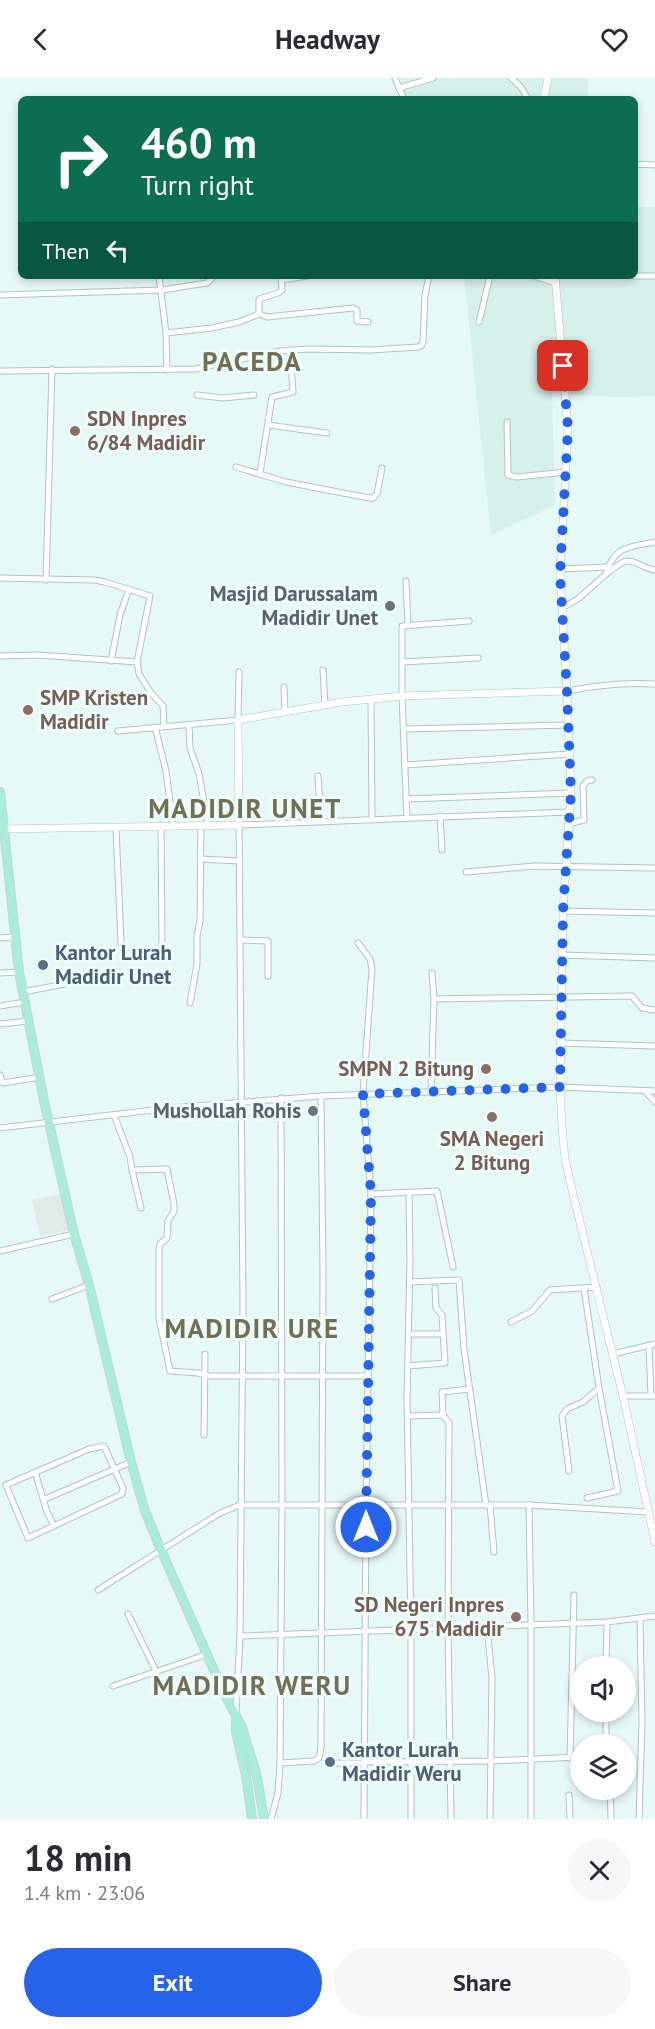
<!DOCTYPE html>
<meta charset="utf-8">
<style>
:root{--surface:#fff;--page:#f7f7f7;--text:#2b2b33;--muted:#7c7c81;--accent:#2563eb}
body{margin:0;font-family:"PT Sans",sans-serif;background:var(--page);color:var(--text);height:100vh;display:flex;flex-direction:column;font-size:22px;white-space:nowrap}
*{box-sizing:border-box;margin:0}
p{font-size:20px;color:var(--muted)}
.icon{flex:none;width:33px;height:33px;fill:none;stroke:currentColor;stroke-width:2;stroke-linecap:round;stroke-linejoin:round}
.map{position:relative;height:1741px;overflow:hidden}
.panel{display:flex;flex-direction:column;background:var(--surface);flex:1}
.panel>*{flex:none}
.hud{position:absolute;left:18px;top:18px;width:620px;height:183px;border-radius:9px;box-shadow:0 3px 9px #0003;background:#0b6e4f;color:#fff;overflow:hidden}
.fabs{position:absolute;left:570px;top:1578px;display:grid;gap:12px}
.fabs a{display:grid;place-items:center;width:66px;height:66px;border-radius:50%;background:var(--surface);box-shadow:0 3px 9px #0003;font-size:30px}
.pin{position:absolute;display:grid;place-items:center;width:51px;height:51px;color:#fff;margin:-26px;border-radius:12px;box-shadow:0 3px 9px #0006}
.me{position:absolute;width:66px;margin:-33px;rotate:0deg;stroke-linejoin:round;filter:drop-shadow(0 0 4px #0008)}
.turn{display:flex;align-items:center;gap:21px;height:126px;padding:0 24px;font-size:27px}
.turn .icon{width:78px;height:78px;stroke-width:2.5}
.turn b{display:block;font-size:42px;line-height:51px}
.then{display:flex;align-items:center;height:57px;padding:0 24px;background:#0003;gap:12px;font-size:22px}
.round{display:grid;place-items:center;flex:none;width:63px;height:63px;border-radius:32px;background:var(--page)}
.summary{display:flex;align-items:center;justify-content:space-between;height:102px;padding:0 24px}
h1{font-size:36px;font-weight:600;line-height:45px}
.action{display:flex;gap:12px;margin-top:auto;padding:12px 24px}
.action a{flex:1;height:69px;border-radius:36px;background:var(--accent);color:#fff;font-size:24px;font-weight:600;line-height:69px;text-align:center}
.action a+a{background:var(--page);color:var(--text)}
header{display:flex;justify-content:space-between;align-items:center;height:78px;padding:0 24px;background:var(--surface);font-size:27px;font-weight:600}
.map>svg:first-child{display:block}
.residential{fill:#d6f0ea}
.industrial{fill:#e0eae7}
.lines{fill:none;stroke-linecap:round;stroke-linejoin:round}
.minor-casing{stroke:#acc7be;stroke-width:7}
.tertiary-casing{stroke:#acc7be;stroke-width:8}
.trunk-casing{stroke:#cad4d0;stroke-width:10}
.minor{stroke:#fff;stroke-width:5}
.tertiary{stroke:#fff;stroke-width:7}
.trunk{stroke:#a7edd8;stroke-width:8}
.route{stroke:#2563eb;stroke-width:10;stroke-dasharray:0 18}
.education-dot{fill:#8d6e63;stroke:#edfdfa;stroke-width:2}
.worship-dot{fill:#6b7280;stroke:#edfdfa;stroke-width:2}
.service-dot{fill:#5c6f8a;stroke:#edfdfa;stroke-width:2}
.labels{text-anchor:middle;stroke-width:6;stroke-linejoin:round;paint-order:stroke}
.education-label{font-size:21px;font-weight:bold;fill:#785e54;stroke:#edfdfa;text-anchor:start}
.worship-label{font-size:21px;font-weight:bold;fill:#5b616d;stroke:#edfdfa;text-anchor:end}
.service-label{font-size:21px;font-weight:bold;fill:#4e5e75;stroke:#edfdfa;text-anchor:start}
.district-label{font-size:27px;font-weight:bold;letter-spacing:1.5px;fill:#727054;stroke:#edfdfa}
</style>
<header><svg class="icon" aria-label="back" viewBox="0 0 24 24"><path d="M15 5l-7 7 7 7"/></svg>Headway<svg class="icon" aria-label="heart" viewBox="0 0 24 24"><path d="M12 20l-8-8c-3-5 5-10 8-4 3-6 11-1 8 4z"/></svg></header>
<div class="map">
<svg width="655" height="1741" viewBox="0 0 655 1741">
<rect width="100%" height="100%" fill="#e7f9f7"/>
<!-- residential -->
<g class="residential">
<polygon points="401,0 589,0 587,21 404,21"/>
<polygon points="635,129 655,129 655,318 614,319 552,315 555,427 491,457 464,198 634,198"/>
</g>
<!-- industrial -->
<polygon class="industrial" points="61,1116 69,1152 40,1158 32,1122"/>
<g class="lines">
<!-- minor casing -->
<g class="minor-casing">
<g id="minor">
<polyline points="395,0 404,21"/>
<polyline points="511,0 521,9 528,21"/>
<polyline points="399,10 433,0"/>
<polyline points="634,86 655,87"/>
<polyline points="159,198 166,255 167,292"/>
<polyline points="534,198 556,205"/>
<polyline points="634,198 655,198"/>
<polyline points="282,202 307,198"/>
<polyline points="0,217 162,212 207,205 214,198"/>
<polyline points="259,236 267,239 353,230 357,232 357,243 368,244"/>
<polyline points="479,244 490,198"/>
<polyline points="166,255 212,250 239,244 259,236 259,221 278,215 282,212 281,198"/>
<polyline points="0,293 195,291 280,273 308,271 371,272 418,269 422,267 423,264 425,217 429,198"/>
<polyline points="197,317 223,320 254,317"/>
<polyline points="507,344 508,397 517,399 566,394"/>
<polyline points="268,347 327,355"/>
<polyline points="236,389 286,404 369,420 373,420 377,416 382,390"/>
<polyline points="260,395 272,319 293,314 290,272"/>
<polyline points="560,491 608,489"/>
<path d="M606,496C614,468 629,469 655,464"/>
<polyline points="0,500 94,502 105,504 150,518 137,584 139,596 151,615 163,628 164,648"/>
<polyline points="46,502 52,291"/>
<polyline points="406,503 408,548"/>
<path d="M561,530C567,527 574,524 579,520C587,514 618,482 628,483C637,483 644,491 655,492"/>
<polyline points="0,578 38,577 137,584"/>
<polyline points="111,583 120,537 129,511"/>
<polyline points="403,584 478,580"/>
<polyline points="323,592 325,627"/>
<polyline points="284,609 285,634"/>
<path d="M567,613C597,607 625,604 655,606"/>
<polyline points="371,621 372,742"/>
<polyline points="189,647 190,670 199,696 208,747"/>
<polyline points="155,649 166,693 173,748"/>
<polyline points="405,651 568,647"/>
<polyline points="118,653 238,642 239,594"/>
<polyline points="405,687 569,676"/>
<polyline points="318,698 321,744"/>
<polyline points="406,721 571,715"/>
<polyline points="440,738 442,772"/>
<polyline points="407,740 402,618 402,548 469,543"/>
<polyline points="568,746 584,742 583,708 587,703 592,702"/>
<polyline points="161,749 162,867"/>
<polyline points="116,750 121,864"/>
<polyline points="202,781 239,783"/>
<polyline points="466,794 535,788 655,790"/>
<polyline points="563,833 655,835"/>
<polyline points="0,860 15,859"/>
<polyline points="240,862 268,863 268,898"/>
<polyline points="358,865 370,881 372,891 363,1016 371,1116 366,1428 364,1741"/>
<polyline points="563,877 655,880"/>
<polyline points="0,895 19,894"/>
<polyline points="23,914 70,905"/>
<polyline points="434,921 632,918 642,930 655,932"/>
<polyline points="190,925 197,886 197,858 200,843 201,747"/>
<polyline points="0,928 25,924"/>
<polyline points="0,946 29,943"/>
<polyline points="560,965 655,968"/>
<polyline points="0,997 3,1005 40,999"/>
<polyline points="645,1013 655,1024"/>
<polyline points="431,1015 434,921 432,895"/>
<polyline points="114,1037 130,1079 132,1092 167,1091 174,1126 174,1133 168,1143 167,1160 160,1166 159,1171 159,1240 170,1293 198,1295 209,1298 368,1298"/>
<polyline points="0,1050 170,1030 321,1018 560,1009 655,1013"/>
<polyline points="132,1092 141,1130"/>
<polyline points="409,1115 410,1183 407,1320 411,1551 411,1741"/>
<polyline points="371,1116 437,1113 453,1189"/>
<polyline points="0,1173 74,1156"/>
<polyline points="410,1204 459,1202 464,1271 486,1427"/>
<polyline points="52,1221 89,1207"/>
<polyline points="511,1244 532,1233 550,1212 597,1209"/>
<polyline points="409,1256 443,1256"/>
<polyline points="649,1267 651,1318"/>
<polyline points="613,1276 655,1266"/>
<polyline points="408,1288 445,1285 442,1237 436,1230 435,1210"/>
<polyline points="623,1318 655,1318"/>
<polyline points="443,1337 442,1314 470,1311"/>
<polyline points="408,1338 443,1337 449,1345 448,1550 451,1741"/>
<polyline points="204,1357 205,1276"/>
<polygon points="104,1368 123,1410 122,1416 28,1460 6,1407 89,1371"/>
<polyline points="569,1393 562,1338 567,1331 583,1324 599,1310 584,1210"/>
<polyline points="35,1394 47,1434 54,1448"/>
<polyline points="587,1420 618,1413 599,1310"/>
<polyline points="45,1421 131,1384"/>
<polyline points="490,1427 494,1474"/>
<polyline points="529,1427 531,1546 531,1741"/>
<polyline points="98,1512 220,1435 240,1427 529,1427 648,1434"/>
<polyline points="128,1536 156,1593"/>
<polyline points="487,1548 492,1601 490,1741"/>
<polyline points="240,1558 607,1544 655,1538"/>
<polyline points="606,1588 607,1544"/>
<polyline points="113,1608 208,1576"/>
<polyline points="236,1635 240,1558 243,1226 239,747 569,734"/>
<polyline points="606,1666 606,1634"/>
<polyline points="570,1680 574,1517"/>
<polyline points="365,1684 490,1683 580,1679"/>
<polyline points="280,1685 314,1683 319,1680 321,1670 323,1194 321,1018"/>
<polyline points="337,1685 365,1685"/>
<polyline points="610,1712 611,1740"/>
<polyline points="569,1717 570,1741"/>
<polyline points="271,1741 278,1715 280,1685 282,1427 281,1020"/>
<polyline points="639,1741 642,1643 640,1540"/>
</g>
</g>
<!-- tertiary casing -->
<g class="tertiary-casing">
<g id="tertiary">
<polyline points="544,21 548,0"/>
<polyline points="555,198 568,351 560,496 567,613 571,715 563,833 560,1009 562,1049 565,1081 573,1116 623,1318 655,1464"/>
<polyline points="3,751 239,747 238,642 342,624 402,618 567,613"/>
</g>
</g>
<!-- trunk casing -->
<g class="trunk-casing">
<g id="trunk">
<polyline points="0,714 19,894 44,1023 74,1156 89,1207 131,1384 145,1433 161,1472 223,1613 242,1649 257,1699 264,1741"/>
<polyline points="236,1641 236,1654 246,1697 252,1741"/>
</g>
</g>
<!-- minor -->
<use href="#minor" class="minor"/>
<!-- tertiary -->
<use href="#tertiary" class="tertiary"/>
<!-- trunk -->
<use href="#trunk" class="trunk"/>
</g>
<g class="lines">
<!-- route -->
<polyline class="route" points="366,1449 371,1116 363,1016 560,1009 563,833 571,715 567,614 560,496 568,351 563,288"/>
</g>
<!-- markers -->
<g class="education-dot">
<circle cx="75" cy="353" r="6"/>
<circle cx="28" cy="632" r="6"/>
<circle cx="486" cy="991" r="6"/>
<circle cx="492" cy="1039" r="6"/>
<circle cx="516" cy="1539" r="6"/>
</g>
<g class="worship-dot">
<circle cx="390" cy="528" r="6"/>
<circle cx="313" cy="1033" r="6"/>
</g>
<g class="service-dot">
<circle cx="43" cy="887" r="6"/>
<circle cx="330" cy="1684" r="6"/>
</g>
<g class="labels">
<!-- education labels -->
<g class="education-label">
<text x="87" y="348">SDN Inpres<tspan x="87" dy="24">6/84 Madidir</tspan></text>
<text x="40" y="627">SMP Kristen<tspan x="40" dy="24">Madidir</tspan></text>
<text x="474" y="998" text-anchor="end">SMPN 2 Bitung</text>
<text x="492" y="1068" text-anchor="middle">SMA Negeri<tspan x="492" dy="24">2 Bitung</tspan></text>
<text x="504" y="1534" text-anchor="end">SD Negeri Inpres<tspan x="504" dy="24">675 Madidir</tspan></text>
</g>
<!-- worship labels -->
<g class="worship-label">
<text x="378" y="523">Masjid Darussalam<tspan x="378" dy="24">Madidir Unet</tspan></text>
<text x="301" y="1040">Mushollah Rohis</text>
</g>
<!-- service labels -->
<g class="service-label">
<text x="55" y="882">Kantor Lurah<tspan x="55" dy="24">Madidir Unet</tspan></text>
<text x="342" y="1679">Kantor Lurah<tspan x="342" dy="24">Madidir Weru</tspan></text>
</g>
<!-- district labels -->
<g class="district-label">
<text x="252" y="293">PACEDA</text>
<text x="245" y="740">MADIDIR UNET</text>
<text x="252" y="1260">MADIDIR URE</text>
<text x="252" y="1617">MADIDIR WERU</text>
</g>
</g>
</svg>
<div class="fabs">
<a><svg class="icon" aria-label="sound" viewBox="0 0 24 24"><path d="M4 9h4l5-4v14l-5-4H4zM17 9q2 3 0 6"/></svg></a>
<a><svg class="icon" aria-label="layers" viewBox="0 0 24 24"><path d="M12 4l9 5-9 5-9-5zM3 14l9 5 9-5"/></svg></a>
</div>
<div class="pin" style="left:563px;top:288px;background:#d93025"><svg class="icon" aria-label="arrive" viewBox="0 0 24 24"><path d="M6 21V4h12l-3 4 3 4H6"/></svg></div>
<svg class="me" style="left:366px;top:1449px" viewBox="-20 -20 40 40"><circle r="17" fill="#2563eb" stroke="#fff" stroke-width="3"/><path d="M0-11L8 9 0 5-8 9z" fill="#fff"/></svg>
<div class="hud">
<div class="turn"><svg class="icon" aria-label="right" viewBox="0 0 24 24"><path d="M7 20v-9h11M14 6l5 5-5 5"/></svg><div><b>460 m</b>Turn right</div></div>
<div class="then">Then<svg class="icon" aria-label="left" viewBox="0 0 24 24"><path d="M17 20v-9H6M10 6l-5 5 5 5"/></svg></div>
</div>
</div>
<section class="panel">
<div class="summary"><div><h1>18 min</h1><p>1.4 km · 23:06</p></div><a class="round"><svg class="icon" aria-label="close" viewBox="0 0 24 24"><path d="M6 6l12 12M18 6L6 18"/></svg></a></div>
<div class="action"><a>Exit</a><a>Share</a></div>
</section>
